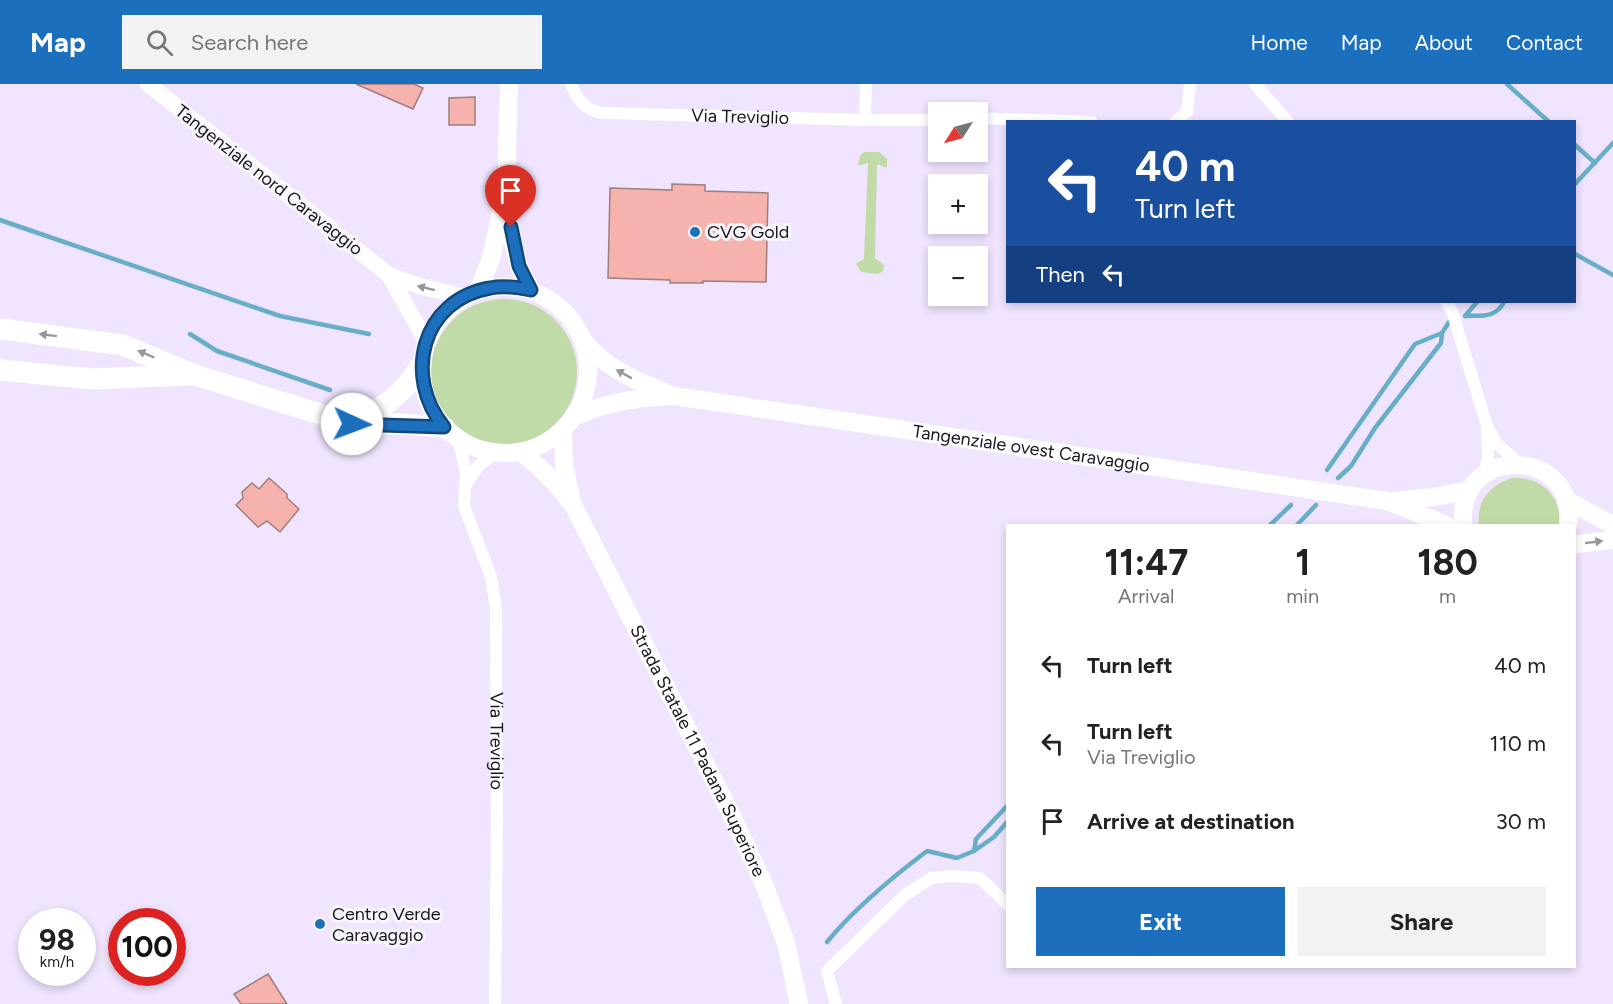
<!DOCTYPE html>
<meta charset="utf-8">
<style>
:root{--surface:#fff;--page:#f2f2f2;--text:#222;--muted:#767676;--accent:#1c6fbd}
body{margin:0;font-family:Figtree,sans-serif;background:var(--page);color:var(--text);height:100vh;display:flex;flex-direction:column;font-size:22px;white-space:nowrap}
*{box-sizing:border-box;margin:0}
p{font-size:20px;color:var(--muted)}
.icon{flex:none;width:33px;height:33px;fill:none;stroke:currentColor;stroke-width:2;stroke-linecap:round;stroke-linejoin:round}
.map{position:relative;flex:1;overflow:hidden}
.drawer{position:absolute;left:1006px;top:440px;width:570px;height:444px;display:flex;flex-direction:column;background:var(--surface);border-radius:0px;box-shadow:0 3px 9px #0003}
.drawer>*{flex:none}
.hud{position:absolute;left:1006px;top:36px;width:570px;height:183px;border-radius:0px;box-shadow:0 3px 9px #0003;background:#1a4fa0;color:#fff;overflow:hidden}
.needle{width:39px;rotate:234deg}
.tools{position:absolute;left:928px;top:18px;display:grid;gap:12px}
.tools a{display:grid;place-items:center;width:60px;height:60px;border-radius:0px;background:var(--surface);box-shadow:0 3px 9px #0003;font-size:30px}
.speed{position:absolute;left:18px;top:824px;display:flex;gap:12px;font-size:30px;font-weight:700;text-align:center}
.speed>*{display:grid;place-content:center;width:78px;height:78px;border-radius:50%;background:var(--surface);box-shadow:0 3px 9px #0003;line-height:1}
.speed small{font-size:15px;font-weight:400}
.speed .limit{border:9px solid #d22;background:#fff;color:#111}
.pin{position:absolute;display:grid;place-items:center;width:51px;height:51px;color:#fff;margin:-62px -26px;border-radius:50% 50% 50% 0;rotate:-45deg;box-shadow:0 0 6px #0007}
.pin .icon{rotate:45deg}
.me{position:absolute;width:66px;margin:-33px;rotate:92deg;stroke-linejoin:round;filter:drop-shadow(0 0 4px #0008)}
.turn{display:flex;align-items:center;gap:21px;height:126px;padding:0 30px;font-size:27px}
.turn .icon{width:78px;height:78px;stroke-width:2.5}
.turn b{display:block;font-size:42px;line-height:51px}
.then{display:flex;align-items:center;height:57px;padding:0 30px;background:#0003;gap:12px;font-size:22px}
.eta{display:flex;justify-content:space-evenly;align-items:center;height:102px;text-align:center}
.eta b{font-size:36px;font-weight:700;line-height:42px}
.action{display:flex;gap:12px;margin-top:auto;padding:12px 30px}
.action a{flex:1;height:69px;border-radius:0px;background:var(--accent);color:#fff;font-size:24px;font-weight:700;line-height:69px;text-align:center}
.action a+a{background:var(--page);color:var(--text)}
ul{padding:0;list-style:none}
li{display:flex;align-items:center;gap:18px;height:78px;padding:0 30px}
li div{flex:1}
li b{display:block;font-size:22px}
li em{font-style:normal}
header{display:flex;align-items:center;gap:36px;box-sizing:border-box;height:84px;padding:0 30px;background:var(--accent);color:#fff}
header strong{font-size:28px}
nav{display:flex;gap:33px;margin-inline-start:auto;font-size:21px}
.search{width:420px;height:54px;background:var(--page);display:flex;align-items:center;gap:15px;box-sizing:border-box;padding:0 21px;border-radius:0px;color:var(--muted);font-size:22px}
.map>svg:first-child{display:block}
.green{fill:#c0dba8}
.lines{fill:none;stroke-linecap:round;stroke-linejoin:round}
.stream{stroke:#69aec8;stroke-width:4.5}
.building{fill:#f6b3ad;stroke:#9d7f7d;stroke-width:1.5}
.street{stroke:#fff;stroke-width:12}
.secondary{stroke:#fff;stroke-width:16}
.primary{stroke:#fff;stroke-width:18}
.highway{stroke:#fff;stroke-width:21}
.oneway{fill:#98969a}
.route-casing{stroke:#12487b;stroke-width:15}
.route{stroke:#1c6fbd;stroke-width:10}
.poi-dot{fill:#1c6fbd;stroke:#f8f6fb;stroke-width:2}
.labels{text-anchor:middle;stroke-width:6;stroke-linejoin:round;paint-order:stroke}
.street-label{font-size:18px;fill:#1a151e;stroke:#f8f6fb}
.poi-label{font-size:18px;fill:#1a151e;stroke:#f8f6fb;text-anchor:start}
</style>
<header>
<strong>Map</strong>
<div class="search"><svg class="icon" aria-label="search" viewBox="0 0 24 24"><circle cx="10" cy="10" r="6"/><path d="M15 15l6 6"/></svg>Search here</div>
<nav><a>Home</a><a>Map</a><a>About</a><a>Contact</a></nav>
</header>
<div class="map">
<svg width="1613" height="920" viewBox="0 0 1613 920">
<rect width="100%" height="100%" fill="#f0e4fe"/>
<!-- green -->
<g class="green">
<polygon points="864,68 879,68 887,75 887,84 877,80 875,174 884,181 883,187 878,190 861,188 856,180 864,175 868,79 858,82 860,72"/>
<circle cx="504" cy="288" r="73"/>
<path d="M1512,394C1539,392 1563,412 1559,441H1479C1476,417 1490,401 1512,394Z"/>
</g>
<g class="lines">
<!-- stream -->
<g class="stream">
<polyline points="1507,0 1549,38"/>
<polyline points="1575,61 1595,79"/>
<polyline points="1575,100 1613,59"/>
<polyline points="0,136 280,232 369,250"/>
<polyline points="1575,170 1613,191"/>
<path d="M1465,232C1481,231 1495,235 1504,218"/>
<polyline points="1465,232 1477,218"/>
<polyline points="190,250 217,267 330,306"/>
<polyline points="1327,386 1415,260 1442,249 1451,235"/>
<polyline points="1338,394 1351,382 1375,344 1441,259 1442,249"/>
<polyline points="1270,441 1291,421"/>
<polyline points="1297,441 1316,421"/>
<polyline points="974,767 994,753 1008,737"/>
<path d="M827,858C853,826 894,792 927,767L957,774L974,767L976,755L1008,721"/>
</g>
</g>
<!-- building -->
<g class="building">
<polygon points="356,0 414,0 423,4 413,25"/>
<polygon points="475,13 475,41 449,41 449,14"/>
<polygon points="672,100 705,101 705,107 768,109 766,198 703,197 703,199 670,199 670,196 608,194 610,104 672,106"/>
<polygon points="269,394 287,410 287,414 299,425 280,448 267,437 258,443 236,421 243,414 242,408 252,399 259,405"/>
<polygon points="268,890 287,920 241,920 234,910"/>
</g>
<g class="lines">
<!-- street -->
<g class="street">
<path id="s1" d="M571,0C577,16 585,26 602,29L865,36H925L939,33"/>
<polyline points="1255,0 1288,38"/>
<polyline points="978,34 1092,38"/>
<polyline points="865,36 866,0"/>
<polyline points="1175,38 1187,28 1190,0"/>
<polyline points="1446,218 1452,227 1487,342 1488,376 1483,391"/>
<polyline points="1489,346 1497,360 1520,380"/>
<path id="s2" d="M456,354L461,366L466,389L464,422L491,493L496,524L497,740L495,920"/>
<polyline points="466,401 478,382 496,369"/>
<polyline points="836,920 827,887 905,811 931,794 951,792 980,794 1008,821"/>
</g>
<!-- secondary -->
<g class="secondary">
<polyline points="148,0 389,191 419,202 464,213"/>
<polyline points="389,191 426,257"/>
</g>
<!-- primary -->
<g class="primary">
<path d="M509,0C508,55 501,128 519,181C522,189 527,198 531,206"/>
<circle cx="505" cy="286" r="83"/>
<polyline points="478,207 491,175 503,118"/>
<path d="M583,256C605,284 634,296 667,309"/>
<path id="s3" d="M574,333C606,318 638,313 674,312L1387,417L1446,441"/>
<polyline points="563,345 564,382 571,414"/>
<path id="s4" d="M520,368C541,382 557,400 573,421L730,728L764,800L786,859L799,920"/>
<polyline points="1566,416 1613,441"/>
<polyline points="1395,417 1434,413 1470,406"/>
<path d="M1463,441C1456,359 1578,363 1568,441"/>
<polyline points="1575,460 1613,456"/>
</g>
<!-- highway -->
<g class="highway">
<polyline points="0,245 123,261 195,291 352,340 401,340 444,343"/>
<polyline points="0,286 92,295 188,291"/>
<path d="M346,334C379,331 405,309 421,281"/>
</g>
</g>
<!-- one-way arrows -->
<defs><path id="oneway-solid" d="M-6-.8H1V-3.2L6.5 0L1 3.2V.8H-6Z" transform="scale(1.5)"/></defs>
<g class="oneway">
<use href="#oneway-solid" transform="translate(426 204) rotate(-166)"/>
<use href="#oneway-solid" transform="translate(48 251) rotate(-173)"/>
<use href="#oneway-solid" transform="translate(146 270) rotate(-157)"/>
<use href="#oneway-solid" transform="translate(624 290) rotate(-151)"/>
<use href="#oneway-solid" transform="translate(1594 458) rotate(-7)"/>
</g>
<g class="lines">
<!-- route casing -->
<g class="route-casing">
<path id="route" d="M352,340L444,343C403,293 421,216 490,204C504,201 517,203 531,206L519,182L511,143"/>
</g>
<!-- route -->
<use href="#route" class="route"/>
</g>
<!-- markers -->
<g class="poi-dot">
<circle cx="695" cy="148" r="6"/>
<circle cx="320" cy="840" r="6"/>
</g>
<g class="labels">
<!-- street labels -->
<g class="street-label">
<text dy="6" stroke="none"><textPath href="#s1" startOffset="183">Via Treviglio</textPath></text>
<text transform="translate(269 96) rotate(38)" y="6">Tangenziale nord Caravaggio</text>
<text dy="6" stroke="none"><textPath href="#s3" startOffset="464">Tangenziale ovest Caravaggio</textPath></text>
<text dy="6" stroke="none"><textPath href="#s2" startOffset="310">Via Treviglio</textPath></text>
<text dy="6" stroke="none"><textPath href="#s4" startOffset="351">Strada Statale 11 Padana Superiore</textPath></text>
</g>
<!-- poi labels -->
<g class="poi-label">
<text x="707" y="154">CVG Gold</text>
<text x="332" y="836">Centro Verde<tspan x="332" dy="21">Caravaggio</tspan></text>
</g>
</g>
</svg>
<div class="tools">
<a><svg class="needle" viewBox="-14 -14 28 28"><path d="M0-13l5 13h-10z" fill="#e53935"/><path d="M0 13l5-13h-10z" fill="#767676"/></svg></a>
<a>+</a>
<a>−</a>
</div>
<div class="speed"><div>98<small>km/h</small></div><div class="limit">100</div></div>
<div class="pin" style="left:511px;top:143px;background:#d93025"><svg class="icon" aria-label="arrive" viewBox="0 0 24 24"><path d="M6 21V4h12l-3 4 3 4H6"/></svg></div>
<svg class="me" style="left:352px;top:340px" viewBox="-20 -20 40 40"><circle r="19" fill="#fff"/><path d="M0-13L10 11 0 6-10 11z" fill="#1c6fbd"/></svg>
<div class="hud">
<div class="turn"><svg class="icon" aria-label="left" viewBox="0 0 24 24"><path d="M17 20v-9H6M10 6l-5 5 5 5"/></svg><div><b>40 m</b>Turn left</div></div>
<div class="then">Then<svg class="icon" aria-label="left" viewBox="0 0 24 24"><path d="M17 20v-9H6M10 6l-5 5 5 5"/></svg></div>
</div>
<section class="drawer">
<div class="eta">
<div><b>11:47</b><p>Arrival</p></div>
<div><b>1</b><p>min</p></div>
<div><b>180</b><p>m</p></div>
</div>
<ul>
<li><svg class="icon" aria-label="left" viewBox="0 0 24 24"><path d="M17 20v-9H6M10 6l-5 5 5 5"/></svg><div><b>Turn left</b></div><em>40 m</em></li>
<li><svg class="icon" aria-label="left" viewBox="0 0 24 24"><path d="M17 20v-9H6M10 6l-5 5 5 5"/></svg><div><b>Turn left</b><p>Via Treviglio</p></div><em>110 m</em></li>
<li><svg class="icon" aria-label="arrive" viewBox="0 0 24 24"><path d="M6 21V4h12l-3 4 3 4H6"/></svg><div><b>Arrive at destination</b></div><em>30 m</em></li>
</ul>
<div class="action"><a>Exit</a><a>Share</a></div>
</section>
</div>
